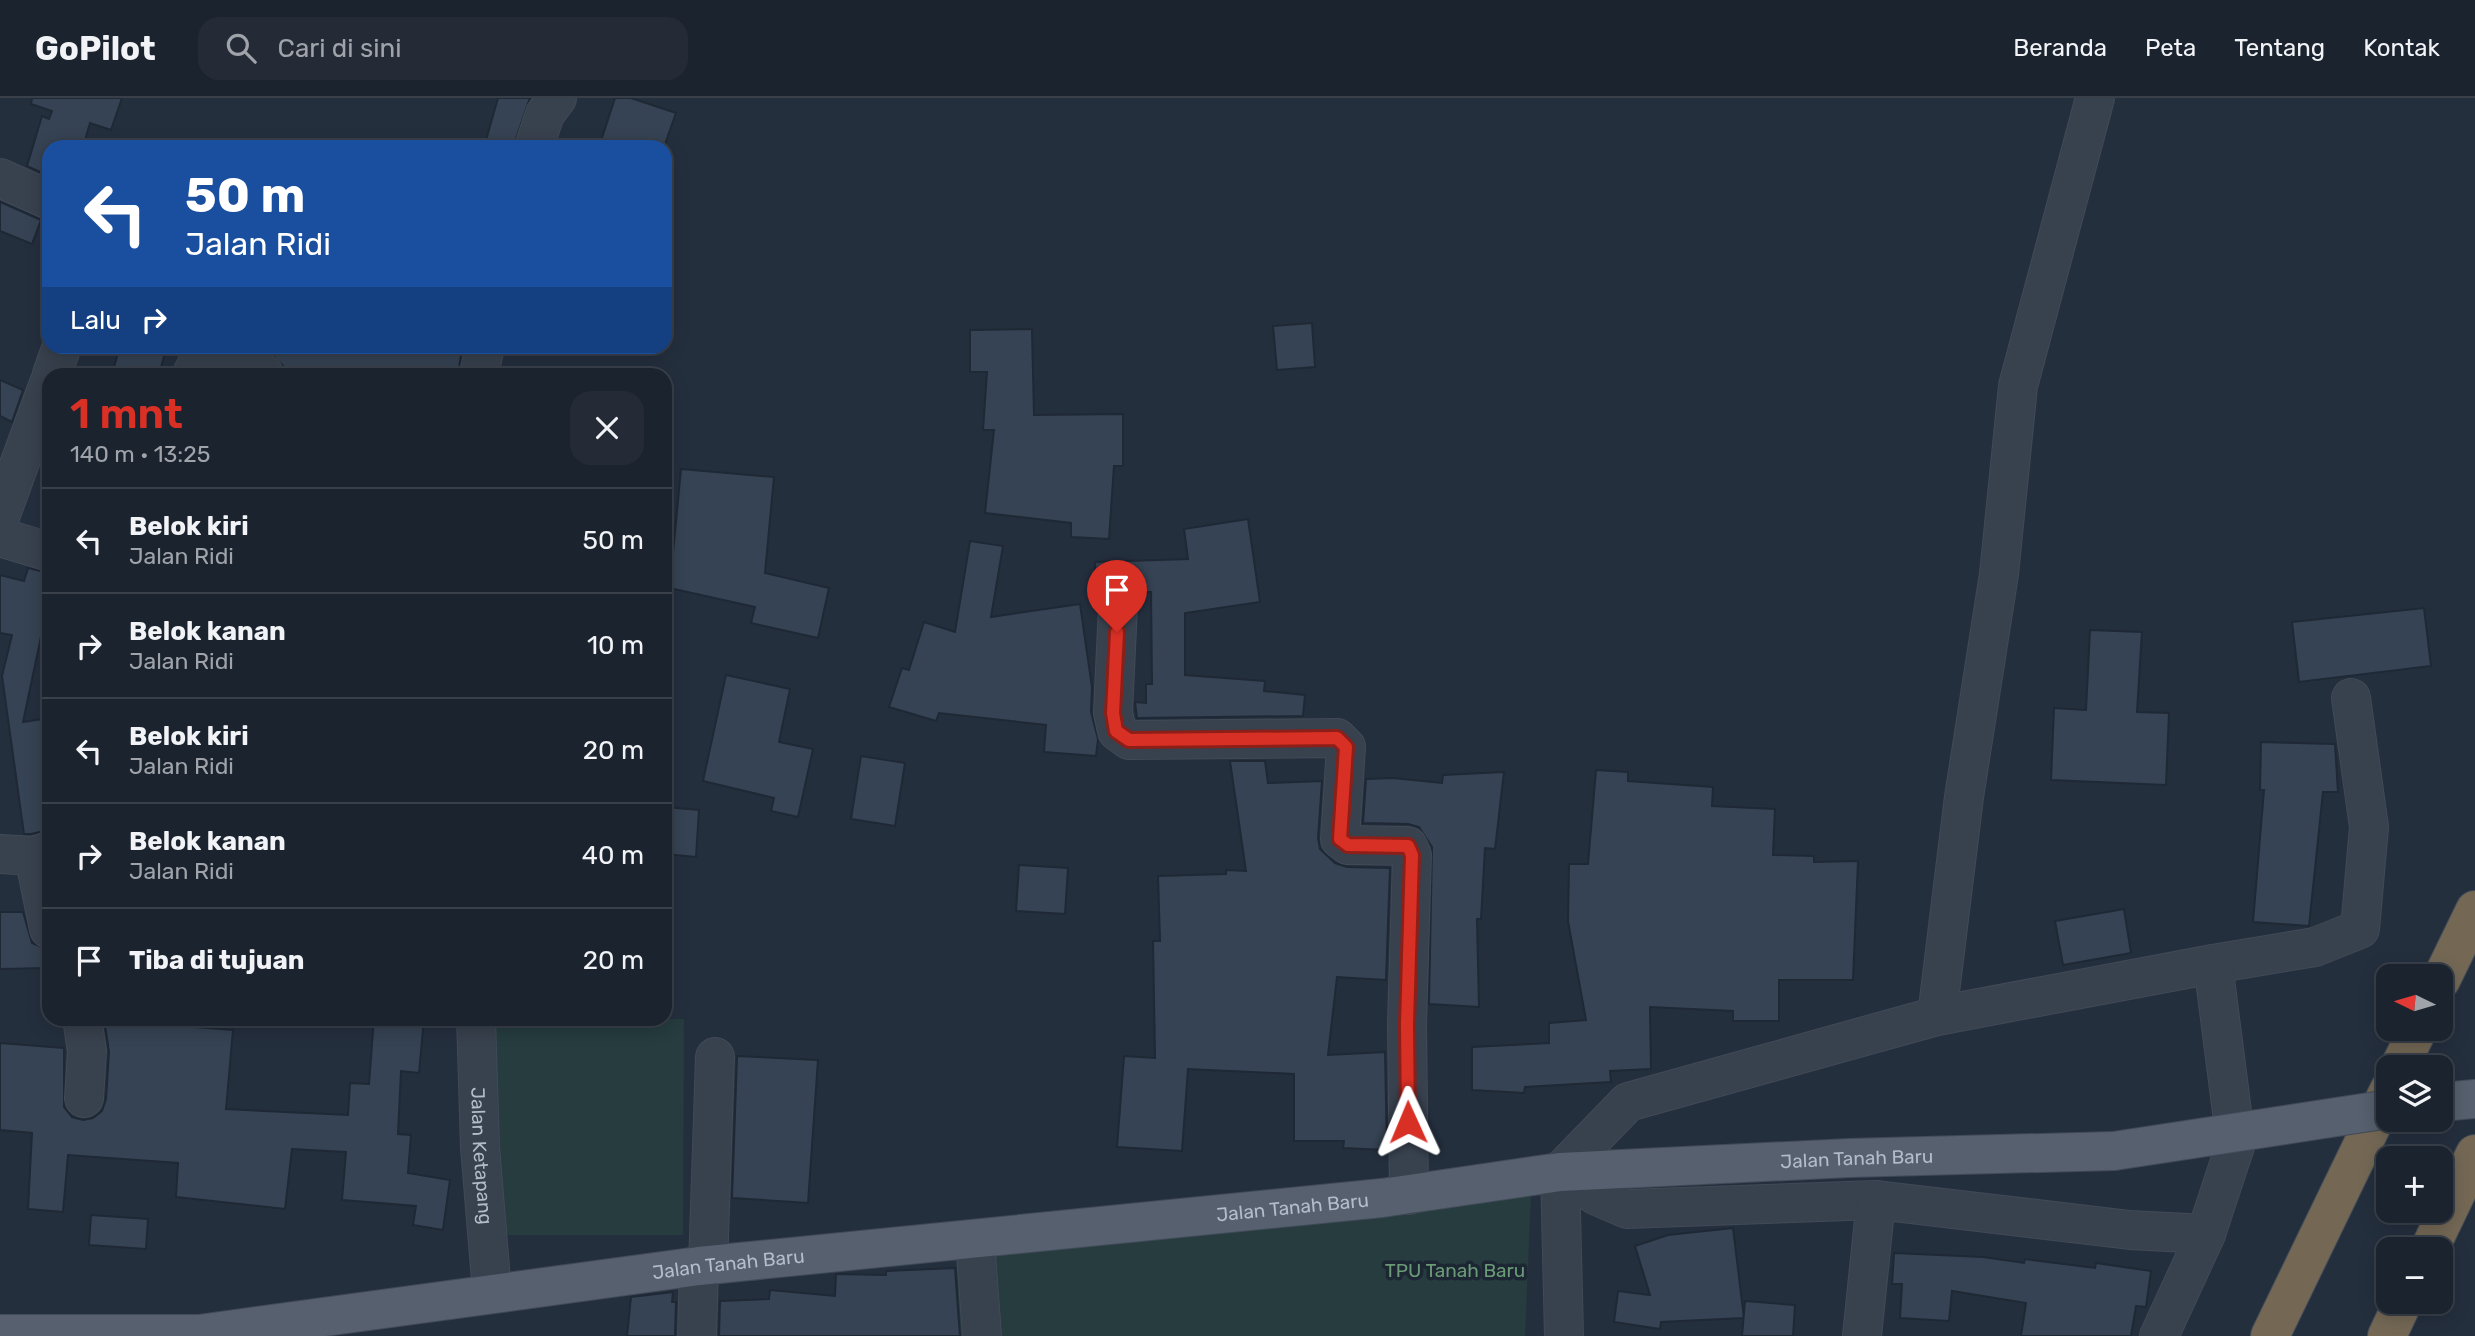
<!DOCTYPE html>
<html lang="id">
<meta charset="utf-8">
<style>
:root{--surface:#1b232e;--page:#242b36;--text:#f1f3f6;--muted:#a0a4aa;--line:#39404a;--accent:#d93025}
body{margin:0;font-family:Rubik,sans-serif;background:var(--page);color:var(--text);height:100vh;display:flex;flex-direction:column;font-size:26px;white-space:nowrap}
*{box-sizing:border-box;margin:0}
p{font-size:23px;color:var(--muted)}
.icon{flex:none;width:38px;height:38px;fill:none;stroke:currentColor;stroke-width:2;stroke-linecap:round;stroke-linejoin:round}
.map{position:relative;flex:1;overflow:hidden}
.side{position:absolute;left:42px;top:270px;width:630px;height:658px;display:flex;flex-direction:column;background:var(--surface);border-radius:21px;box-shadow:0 4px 18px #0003,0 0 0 2px var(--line)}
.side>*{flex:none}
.hud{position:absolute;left:42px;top:42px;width:630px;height:214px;border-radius:21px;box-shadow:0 4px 18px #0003,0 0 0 2px var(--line);background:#1a4fa0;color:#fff;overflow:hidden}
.needle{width:46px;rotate:275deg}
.buttons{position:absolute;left:2376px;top:866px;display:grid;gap:14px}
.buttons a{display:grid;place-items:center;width:77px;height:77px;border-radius:14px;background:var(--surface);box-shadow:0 4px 18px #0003,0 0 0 2px var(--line);font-size:35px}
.pin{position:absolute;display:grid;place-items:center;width:60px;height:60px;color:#fff;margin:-72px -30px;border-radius:50% 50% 50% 0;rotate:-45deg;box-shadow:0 0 7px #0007}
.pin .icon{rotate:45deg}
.me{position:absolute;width:77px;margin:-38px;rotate:359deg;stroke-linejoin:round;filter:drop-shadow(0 0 5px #0008)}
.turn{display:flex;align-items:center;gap:24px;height:147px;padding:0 28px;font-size:32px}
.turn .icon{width:91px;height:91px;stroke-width:2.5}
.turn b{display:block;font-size:49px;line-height:60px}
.then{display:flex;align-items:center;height:66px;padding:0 28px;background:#0003;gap:14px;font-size:26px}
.round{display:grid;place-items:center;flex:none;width:74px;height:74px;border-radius:21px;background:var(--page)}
.summary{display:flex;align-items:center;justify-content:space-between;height:119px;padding:0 28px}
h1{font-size:42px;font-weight:600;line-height:52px;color:var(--accent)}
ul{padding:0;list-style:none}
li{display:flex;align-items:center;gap:21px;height:105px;padding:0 28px;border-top:2px solid var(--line)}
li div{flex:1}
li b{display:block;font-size:26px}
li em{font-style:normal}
header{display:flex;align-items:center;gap:42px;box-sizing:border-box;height:98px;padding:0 35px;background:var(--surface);border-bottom:2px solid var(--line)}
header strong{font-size:33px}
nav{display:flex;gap:38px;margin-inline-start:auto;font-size:24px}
.search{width:490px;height:63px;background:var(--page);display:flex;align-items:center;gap:18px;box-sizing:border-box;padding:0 24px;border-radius:21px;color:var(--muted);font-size:26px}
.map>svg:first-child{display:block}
.green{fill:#263c3f}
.building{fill:#364354;stroke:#1f2835;stroke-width:2}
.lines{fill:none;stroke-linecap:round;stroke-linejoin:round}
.minor-casing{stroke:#414a57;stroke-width:40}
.major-casing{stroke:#414a57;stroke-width:40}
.highway-casing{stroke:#434c59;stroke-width:40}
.minor{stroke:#38414e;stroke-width:38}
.major{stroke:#56606e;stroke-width:38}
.highway{stroke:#746855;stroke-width:38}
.major-bridge-casing{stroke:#414a57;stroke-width:40;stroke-linecap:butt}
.major-bridge{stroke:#56606e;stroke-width:38}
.route-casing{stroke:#8d1f18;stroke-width:18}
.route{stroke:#d93025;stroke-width:12}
.labels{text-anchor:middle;stroke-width:7;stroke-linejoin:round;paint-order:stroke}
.street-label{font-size:19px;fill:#b4bcc9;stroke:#1d2633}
.park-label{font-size:19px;fill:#6b9a76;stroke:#1d2633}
</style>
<header>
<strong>GoPilot</strong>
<div class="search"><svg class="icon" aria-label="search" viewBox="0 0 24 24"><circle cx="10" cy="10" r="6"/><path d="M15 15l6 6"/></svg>Cari di sini</div>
<nav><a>Beranda</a><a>Peta</a><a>Tentang</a><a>Kontak</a></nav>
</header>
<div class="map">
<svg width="2475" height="1238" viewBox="0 0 2475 1238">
<rect width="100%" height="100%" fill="#242f3e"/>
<!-- green -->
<g class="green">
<polygon points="496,921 684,921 683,1137 496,1137"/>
<polygon points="1531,1097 1525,1238 957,1238 959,1159"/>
</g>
<!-- building -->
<g class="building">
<polygon points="32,0 122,0 111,32 90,25 83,49 49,49 49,78 27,68 42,18 49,21 52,13 31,6"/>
<polygon points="498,0 530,0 513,49 484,49"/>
<polygon points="615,0 631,0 676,15 664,49 599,49"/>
<polygon points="0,104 41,122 32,146 0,133"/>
<polygon points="1312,225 1315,269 1277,272 1273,228"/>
<polygon points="1032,231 1034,317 1123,316 1123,368 1114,368 1109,441 1071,439 1071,425 985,415 994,332 983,332 987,274 970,274 970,232"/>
<polygon points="120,248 167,248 159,276 112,276"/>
<polygon points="250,248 447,248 462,251 458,276 301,276 284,269 271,256"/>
<polygon points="0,282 23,292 12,324 0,318"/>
<polygon points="681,371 774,379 765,475 829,490 818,540 751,525 755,509 665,489 665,454 673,455"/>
<polygon points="1248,421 1260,504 1185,515 1185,577 1265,583 1264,593 1305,597 1303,618 1137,620 1135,604 1146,605 1146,586 1152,586 1151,494 1134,494 1118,486 1096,495 1095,464 1188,461 1184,431"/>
<polygon points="970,443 1003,448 991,519 1080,506 1092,589 1091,614 1098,641 1096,658 1044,654 1046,627 939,615 936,623 889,609 902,570 909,572 924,524 955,534"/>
<polygon points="28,470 49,475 49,501 23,624 49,620 49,732 31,736 24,736 2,578 12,537 0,535 0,477 24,483"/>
<polygon points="2424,510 2431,568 2299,584 2292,524"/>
<polygon points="2090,532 2142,534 2137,614 2169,615 2166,687 2051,682 2054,610 2086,612"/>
<polygon points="726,577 790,591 779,644 813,651 798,719 771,713 774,700 703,683"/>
<polygon points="2261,644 2335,646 2338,694 2323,694 2309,828 2253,824 2264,692 2260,692"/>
<polygon points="861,658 905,665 895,728 851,721"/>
<polygon points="1230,663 1265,663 1268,685 1322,683 1318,740 1320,751 1335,765 1347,769 1390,770 1386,882 1337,879 1328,957 1385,954 1387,1052 1343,1050 1344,1043 1294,1043 1294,976 1188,971 1182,1053 1117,1049 1124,958 1155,960 1153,843 1160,843 1158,778 1226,776 1226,772 1246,773"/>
<polygon points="1596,672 1628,674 1628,683 1713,689 1712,708 1775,711 1773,757 1814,758 1814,764 1858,763 1853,882 1779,882 1779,923 1733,923 1733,913 1650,909 1651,971 1610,973 1611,984 1525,989 1524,995 1472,992 1472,949 1549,945 1549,925 1586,922 1568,823 1569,766 1588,766"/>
<polygon points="1504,674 1495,751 1485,750 1481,821 1477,821 1479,909 1429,906 1432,749 1419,729 1408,726 1363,725 1366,681 1393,680 1442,685 1443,677"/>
<polygon points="665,709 699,712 696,759 665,756"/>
<polygon points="1019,767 1068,770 1065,816 1016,813"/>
<polygon points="2124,811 2131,855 2063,867 2055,823"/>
<polygon points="0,814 23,814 32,845 49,852 49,870 0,871"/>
<polygon points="104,920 144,920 144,925 233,932 226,1011 348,1017 350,985 369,986 374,920 424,920 419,975 401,973 398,1036 411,1037 408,1075 450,1082 443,1132 413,1127 416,1108 342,1102 346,1054 292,1051 285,1111 176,1099 178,1065 68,1057 63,1114 28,1111 32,1035 0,1032 0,945 64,950 64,1009 72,1019 83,1022 93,1020 102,1013 106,1001 109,954"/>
<polygon points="737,958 818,962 808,1105 732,1100"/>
<polygon points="91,1117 148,1121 146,1151 89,1147"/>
<polygon points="1733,1130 1744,1220 1661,1224 1660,1231 1614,1224 1618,1193 1650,1197 1635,1148 1668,1137"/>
<polygon points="1894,1155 1983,1159 2024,1165 2025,1161 2095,1170 2096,1165 2151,1173 2146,1209 2136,1208 2131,1238 2021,1238 2026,1205 1952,1193 1949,1223 1900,1220 1902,1186 1892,1186"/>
<polygon points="955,1170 960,1238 719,1238 720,1203 769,1201 770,1192 835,1198 836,1176 886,1177 886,1173"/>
<polygon points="673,1194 672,1204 676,1204 675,1238 627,1238 631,1199"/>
<polygon points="1745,1203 1795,1207 1793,1238 1742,1238"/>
</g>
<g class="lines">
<!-- minor casing -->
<g class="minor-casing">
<g id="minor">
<polyline points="534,49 545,16 557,0"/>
<polyline points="0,80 49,102"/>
<polyline points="52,276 62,248"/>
<polyline points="192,276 198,264 215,260 264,276"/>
<polyline points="479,276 485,248"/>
<polyline points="0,419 49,285"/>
<polyline points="0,439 49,454"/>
<polyline points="1118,508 1113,615 1117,633 1129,642 1337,640 1346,649 1340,741 1348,747 1408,748 1412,757 1407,926 1409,1097"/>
<polyline points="0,756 34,758 49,753"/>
<polyline points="34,758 49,831"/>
<polyline points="2213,866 2315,849 2360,831 2369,729 2351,600"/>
<polyline points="1937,918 1964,699 1999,476 2018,288 2095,0"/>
<polyline points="82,920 87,953 84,1000"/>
<path id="s1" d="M476,920L480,1049L492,1194"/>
<polyline points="1560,1074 1597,1098 1627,1111 1876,1102 2130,1132 2206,1136"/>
<polyline points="975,1142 982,1238"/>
<polyline points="708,1168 715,959"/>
<polyline points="697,1238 699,1168"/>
<polyline points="1564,1238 1560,1074 1628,1004 1937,918 2213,866 2236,1045 2206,1136 2159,1238"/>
<polyline points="1862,1238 1876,1102"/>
</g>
</g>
<!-- major casing -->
<g class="major-casing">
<g id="major">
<polyline points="2441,1004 2475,1001"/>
<path id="s2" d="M0,1236H199L699,1168L1382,1100L1560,1074L1849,1060L2114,1053"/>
</g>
</g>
<!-- highway casing -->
<g class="highway-casing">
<g id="highway">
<polyline points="2441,882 2475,812"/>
<polyline points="2399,970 2418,931"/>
<polyline points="2429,1152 2475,1056"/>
<polyline points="2270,1238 2389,992"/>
<polyline points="2387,1238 2403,1204"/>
</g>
</g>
<!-- minor -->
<use href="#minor" class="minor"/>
<!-- major -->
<use href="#major" class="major"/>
<!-- highway -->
<use href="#highway" class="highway"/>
<!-- major-bridge casing -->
<g class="major-bridge-casing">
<polyline id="major-bridge" points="2114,1053 2389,1011"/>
</g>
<!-- major-bridge -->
<use href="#major-bridge" class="major-bridge"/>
</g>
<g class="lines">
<!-- route casing -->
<g class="route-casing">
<polyline id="route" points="1117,534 1113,615 1116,633 1129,642 1337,640 1346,649 1340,741 1348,747 1408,748 1412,757 1407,926 1408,1024"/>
</g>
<!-- route -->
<use href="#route" class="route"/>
</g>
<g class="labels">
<!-- street labels -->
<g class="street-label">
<text dy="7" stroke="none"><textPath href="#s1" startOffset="138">Jalan Ketapang</textPath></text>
<text dy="7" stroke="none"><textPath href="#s2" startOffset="1867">Jalan Tanah Baru</textPath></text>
<text dy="7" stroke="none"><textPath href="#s2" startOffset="1300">Jalan Tanah Baru</textPath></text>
<text dy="7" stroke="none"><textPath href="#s2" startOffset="733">Jalan Tanah Baru</textPath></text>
</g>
<!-- park labels -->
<g class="park-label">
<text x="1455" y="1179">TPU Tanah Baru</text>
</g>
</g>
</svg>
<div class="buttons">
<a><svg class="needle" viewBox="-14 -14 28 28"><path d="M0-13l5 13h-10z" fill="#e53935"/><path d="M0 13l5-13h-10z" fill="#a0a4aa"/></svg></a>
<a><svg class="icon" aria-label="layers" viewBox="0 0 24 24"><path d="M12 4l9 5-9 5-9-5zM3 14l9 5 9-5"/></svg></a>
<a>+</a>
<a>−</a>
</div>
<div class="pin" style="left:1117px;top:534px;background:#d93025"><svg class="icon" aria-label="arrive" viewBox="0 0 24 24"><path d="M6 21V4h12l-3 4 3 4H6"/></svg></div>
<svg class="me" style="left:1408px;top:1024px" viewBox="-20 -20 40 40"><path d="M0-17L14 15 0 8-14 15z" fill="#d93025" stroke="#fff" stroke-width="4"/></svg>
<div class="hud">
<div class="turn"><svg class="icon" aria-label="left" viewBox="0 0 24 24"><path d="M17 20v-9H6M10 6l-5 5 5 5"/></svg><div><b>50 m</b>Jalan Ridi</div></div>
<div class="then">Lalu<svg class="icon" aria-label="right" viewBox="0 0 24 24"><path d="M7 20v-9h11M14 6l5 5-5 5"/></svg></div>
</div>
<section class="side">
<div class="summary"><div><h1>1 mnt</h1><p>140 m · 13:25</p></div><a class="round"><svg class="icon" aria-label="close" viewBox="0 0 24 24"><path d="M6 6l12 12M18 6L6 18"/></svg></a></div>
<ul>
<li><svg class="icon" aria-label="left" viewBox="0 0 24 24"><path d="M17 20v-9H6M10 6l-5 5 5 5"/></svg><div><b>Belok kiri</b><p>Jalan Ridi</p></div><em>50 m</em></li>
<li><svg class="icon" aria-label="right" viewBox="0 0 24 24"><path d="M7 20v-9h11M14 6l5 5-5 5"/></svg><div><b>Belok kanan</b><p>Jalan Ridi</p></div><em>10 m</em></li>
<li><svg class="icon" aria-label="left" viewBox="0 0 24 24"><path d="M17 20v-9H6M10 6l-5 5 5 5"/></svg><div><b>Belok kiri</b><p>Jalan Ridi</p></div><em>20 m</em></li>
<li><svg class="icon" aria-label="right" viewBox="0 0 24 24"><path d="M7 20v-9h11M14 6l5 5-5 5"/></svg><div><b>Belok kanan</b><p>Jalan Ridi</p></div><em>40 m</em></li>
<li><svg class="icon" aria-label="arrive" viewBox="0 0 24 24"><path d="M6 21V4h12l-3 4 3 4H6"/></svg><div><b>Tiba di tujuan</b></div><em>20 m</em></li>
</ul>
</section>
</div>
